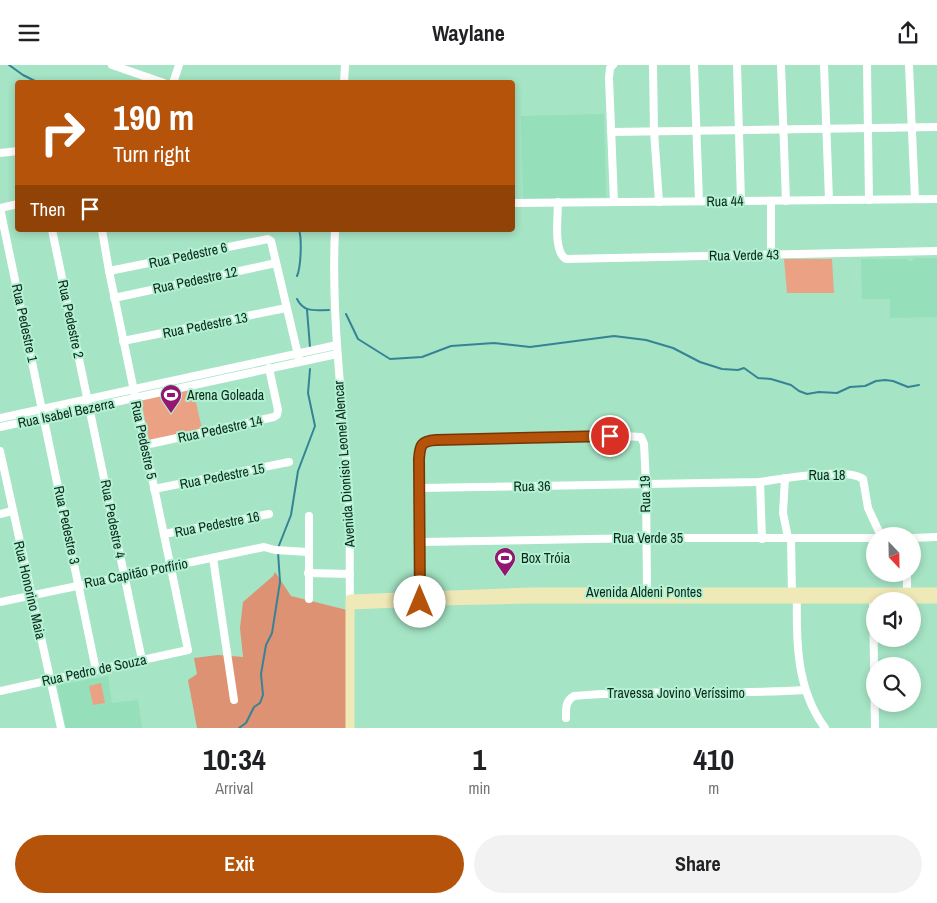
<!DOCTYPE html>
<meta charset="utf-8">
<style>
:root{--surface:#fff;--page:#f2f2f2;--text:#202124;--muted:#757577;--accent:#b45309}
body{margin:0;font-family:"Archivo Narrow",sans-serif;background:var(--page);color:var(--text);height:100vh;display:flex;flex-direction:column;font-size:19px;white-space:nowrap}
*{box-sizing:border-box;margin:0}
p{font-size:16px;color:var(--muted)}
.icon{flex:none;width:28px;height:28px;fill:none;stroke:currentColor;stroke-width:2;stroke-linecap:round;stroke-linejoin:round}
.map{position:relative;height:663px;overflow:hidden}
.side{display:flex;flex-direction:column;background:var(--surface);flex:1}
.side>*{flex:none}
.guide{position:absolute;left:15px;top:15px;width:500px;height:152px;border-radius:5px;box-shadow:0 2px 8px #0003;background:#b45309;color:#fff;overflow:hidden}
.needle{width:32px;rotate:158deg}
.fabs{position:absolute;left:866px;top:462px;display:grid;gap:10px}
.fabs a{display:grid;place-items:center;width:55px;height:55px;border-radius:50%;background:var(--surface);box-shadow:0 2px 8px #0003;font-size:25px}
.pin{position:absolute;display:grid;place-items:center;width:42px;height:42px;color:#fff;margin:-21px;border:2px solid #fff;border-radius:50%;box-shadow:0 1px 5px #0007}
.me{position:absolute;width:55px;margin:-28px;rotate:0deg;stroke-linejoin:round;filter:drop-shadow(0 0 4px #0008)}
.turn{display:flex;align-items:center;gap:18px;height:105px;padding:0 15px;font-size:22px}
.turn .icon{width:65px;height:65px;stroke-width:2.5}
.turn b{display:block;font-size:35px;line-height:42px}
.then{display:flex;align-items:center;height:48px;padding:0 15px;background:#0003;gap:10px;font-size:19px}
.eta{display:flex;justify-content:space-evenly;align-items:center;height:85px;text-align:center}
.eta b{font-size:30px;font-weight:700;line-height:35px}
.primary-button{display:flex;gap:10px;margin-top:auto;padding:10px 15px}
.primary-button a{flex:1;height:58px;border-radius:30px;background:var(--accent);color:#fff;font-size:20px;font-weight:700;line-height:58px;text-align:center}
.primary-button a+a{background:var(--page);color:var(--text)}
header{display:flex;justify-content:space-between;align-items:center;height:65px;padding:0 15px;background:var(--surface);font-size:22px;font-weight:700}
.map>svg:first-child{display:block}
.built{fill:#96dfbb}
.green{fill:#eba284}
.forest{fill:#dd9273}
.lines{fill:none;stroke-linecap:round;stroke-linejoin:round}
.stream{stroke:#378396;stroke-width:2}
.minor{stroke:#fff;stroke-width:8}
.major{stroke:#efe9b8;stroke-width:9}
.route-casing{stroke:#753606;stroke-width:12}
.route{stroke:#b45309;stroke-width:9}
.labels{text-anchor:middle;stroke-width:4;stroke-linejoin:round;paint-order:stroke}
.street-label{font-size:14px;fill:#0e281c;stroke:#b2f2d2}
.poi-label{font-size:14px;fill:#0e281c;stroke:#b2f2d2;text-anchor:start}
</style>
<header><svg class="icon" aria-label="menu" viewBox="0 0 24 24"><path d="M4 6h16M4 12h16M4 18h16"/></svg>Waylane<svg class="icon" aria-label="share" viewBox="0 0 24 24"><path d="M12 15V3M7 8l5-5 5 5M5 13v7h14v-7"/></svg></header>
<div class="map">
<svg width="937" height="663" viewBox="0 0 937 663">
<rect width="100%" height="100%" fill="#a5e4c5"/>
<!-- built -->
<g class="built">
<polygon points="604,49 606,132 523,134 521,51"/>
<polygon points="914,193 937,193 937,252 890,253 890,234 862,234 861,194 907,194 909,196 912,196"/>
<polygon points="108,611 112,638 138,635 142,663 66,663 57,620"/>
</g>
<!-- green -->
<g class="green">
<polygon points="784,194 832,194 834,228 787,228"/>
<polygon points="193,324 202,364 149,375 141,335"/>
<polygon points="101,618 105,638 93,640 89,621"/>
</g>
<!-- forest -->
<polygon class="forest" points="275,507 291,531 347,545 347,663 197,663 188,615 197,609 194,593 218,590 243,592 240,563 243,537 273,511"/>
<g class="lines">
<!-- stream -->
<g class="stream">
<polyline points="9,0 23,10 39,18"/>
<path d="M297,211C301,202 302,174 299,165"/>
<path d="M297,234C304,248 315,245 329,245"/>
<polyline points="307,245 310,282"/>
<polyline points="346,249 358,274 390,294 422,292 451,281 494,278 530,282 614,271 646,275 673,283 700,297 722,304 738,305 744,303 758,313 771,314 791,320 799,326 807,329 819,327 837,328 850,322 865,321 876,316 885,315 893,316 908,322 919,320"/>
<polyline points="278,483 291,450 298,406 315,361 308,328 310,304"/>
<polyline points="239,663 246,658 254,642 260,638 263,630 261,609 266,580 272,568 280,517 278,487"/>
</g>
<!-- minor -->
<g class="minor">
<polyline points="112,0 164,18"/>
<polyline points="613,0 610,3 609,13 614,137"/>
<polyline points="653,0 654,66 659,137"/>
<polyline points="694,0 699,136"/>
<polyline points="737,0 741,136"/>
<polyline points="781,0 786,136"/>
<polyline points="824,0 829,135"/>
<polyline points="867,0 869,135"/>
<polyline points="909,0 915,134"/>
<polyline points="173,18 179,0"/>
<polyline points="344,18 345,0"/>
<polyline points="611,67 937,62"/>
<polyline points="0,88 18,86"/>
<polyline points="771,136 771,189"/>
<path d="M558,137C558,151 553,187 566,194L937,186"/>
<polyline points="512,138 937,134"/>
<polyline points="0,143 96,605"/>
<polyline points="0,143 18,139"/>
<polyline points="52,165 142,595"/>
<path d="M335,165C331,249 342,332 348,416C351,455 349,494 350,534"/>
<polyline points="109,206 268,174 271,176 299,294"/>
<polyline points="114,233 276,198"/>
<polyline points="123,276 286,243"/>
<polyline points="0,353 337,280"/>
<polyline points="0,362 337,289"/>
<polyline points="145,380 274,352 277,350 278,345 269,303"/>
<polyline points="0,386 61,663"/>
<polyline points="785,413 783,448 788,473"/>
<polyline points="760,417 762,474"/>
<path d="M419,423L760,417C780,414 847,402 863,414L868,443L881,471"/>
<polyline points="154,424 289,397"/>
<polyline points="0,449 12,446"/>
<polyline points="164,469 269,449"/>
<polyline points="791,473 792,531"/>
<polyline points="912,473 937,472"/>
<polyline points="421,477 645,473 875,473"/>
<polyline points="213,493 234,635"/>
<polyline points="308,508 350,509"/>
<polyline points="907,509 907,527"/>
<path d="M797,528C796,575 796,624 825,663"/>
<polyline points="309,534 309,451"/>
<polyline points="873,535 875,663"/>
<polyline points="0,537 264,482 275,485 308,487"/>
<path d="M421,537L419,386C422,377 427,376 436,375L624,371L641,372L644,379L646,418L647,526"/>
<polyline points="0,626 188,585 109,206 102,165"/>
<path d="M566,653C566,644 565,636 574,631C651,624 728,630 805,625"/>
</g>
<!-- major -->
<g class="major">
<polyline points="438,536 530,534 937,534"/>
<polyline points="350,540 397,538"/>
<polyline points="350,663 350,534 530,527 937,527"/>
</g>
</g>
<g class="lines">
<!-- route casing -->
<g class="route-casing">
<path id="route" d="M420,537L419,394C420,380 421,376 436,375L610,371"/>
</g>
<!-- route -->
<use href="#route" class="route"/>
</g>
<!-- icons -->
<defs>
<g id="stadium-pin" transform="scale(1.125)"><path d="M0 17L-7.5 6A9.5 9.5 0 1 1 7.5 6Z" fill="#931671" stroke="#b2f2d2"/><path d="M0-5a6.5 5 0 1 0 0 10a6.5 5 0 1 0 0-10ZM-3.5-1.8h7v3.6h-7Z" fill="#fff"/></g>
</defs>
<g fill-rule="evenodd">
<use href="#stadium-pin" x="171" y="330"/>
<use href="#stadium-pin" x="505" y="493"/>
</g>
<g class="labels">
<!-- street labels -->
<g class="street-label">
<text transform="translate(725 136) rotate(-1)" y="5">Rua 44</text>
<text transform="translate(188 190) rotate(-12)" y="5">Rua Pedestre 6</text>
<text transform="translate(744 190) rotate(-1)" y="5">Rua Verde 43</text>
<text transform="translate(195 215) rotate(-12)" y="5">Rua Pedestre 12</text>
<text transform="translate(71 254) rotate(78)" y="5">Rua Pedestre 2</text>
<text transform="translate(25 258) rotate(78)" y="5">Rua Pedestre 1</text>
<text transform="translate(205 260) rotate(-11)" y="5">Rua Pedestre 13</text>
<text transform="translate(66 348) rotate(-12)" y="5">Rua Isabel Bezerra</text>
<text transform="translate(220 364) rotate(-12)" y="5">Rua Pedestre 14</text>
<text transform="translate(144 375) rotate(78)" y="5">Rua Pedestre 5</text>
<text transform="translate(344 399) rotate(-94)" y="5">Avenida Dionísio Leonel Alencar</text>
<text x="827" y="415">Rua 18</text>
<text transform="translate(222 411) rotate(-11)" y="5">Rua Pedestre 15</text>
<text transform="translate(532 421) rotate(-1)" y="5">Rua 36</text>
<text transform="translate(645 429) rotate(-91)" y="5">Rua 19</text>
<text transform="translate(113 454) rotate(79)" y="5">Rua Pedestre 4</text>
<text transform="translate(217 459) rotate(-11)" y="5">Rua Pedestre 16</text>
<text transform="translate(67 460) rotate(78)" y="5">Rua Pedestre 3</text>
<text x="648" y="478">Rua Verde 35</text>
<text transform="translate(136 508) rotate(-11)" y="5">Rua Capitão Porfírio</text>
<text transform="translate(30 525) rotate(77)" y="5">Rua Honorino Maia</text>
<text x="644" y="532">Avenida Aldeni Pontes</text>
<text transform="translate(94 605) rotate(-12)" y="5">Rua Pedro de Souza</text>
<text x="676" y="633">Travessa Jovino Veríssimo</text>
</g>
<!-- poi labels -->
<g class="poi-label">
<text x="187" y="335">Arena Goleada</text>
<text x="521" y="498">Box Tróia</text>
</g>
</g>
</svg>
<div class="fabs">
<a><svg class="needle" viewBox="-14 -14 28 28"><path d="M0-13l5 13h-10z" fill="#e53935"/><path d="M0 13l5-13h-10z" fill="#757577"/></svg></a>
<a><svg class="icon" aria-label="sound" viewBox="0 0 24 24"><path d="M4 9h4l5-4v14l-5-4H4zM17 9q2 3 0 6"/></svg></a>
<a><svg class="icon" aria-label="search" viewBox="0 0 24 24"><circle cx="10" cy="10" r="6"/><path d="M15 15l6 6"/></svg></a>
</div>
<div class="pin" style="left:610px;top:371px;background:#d93025"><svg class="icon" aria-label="arrive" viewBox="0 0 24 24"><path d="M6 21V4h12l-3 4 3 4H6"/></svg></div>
<svg class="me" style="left:420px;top:537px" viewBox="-20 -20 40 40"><circle r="19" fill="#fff"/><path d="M0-13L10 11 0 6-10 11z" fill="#b45309"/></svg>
<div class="guide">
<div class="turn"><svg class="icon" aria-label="right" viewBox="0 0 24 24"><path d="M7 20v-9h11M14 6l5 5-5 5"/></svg><div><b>190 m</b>Turn right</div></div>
<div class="then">Then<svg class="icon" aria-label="arrive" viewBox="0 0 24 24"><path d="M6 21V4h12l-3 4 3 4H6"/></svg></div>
</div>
</div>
<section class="side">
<div class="eta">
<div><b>10:34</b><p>Arrival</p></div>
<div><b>1</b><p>min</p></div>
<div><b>410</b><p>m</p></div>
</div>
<div class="primary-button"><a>Exit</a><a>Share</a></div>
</section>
